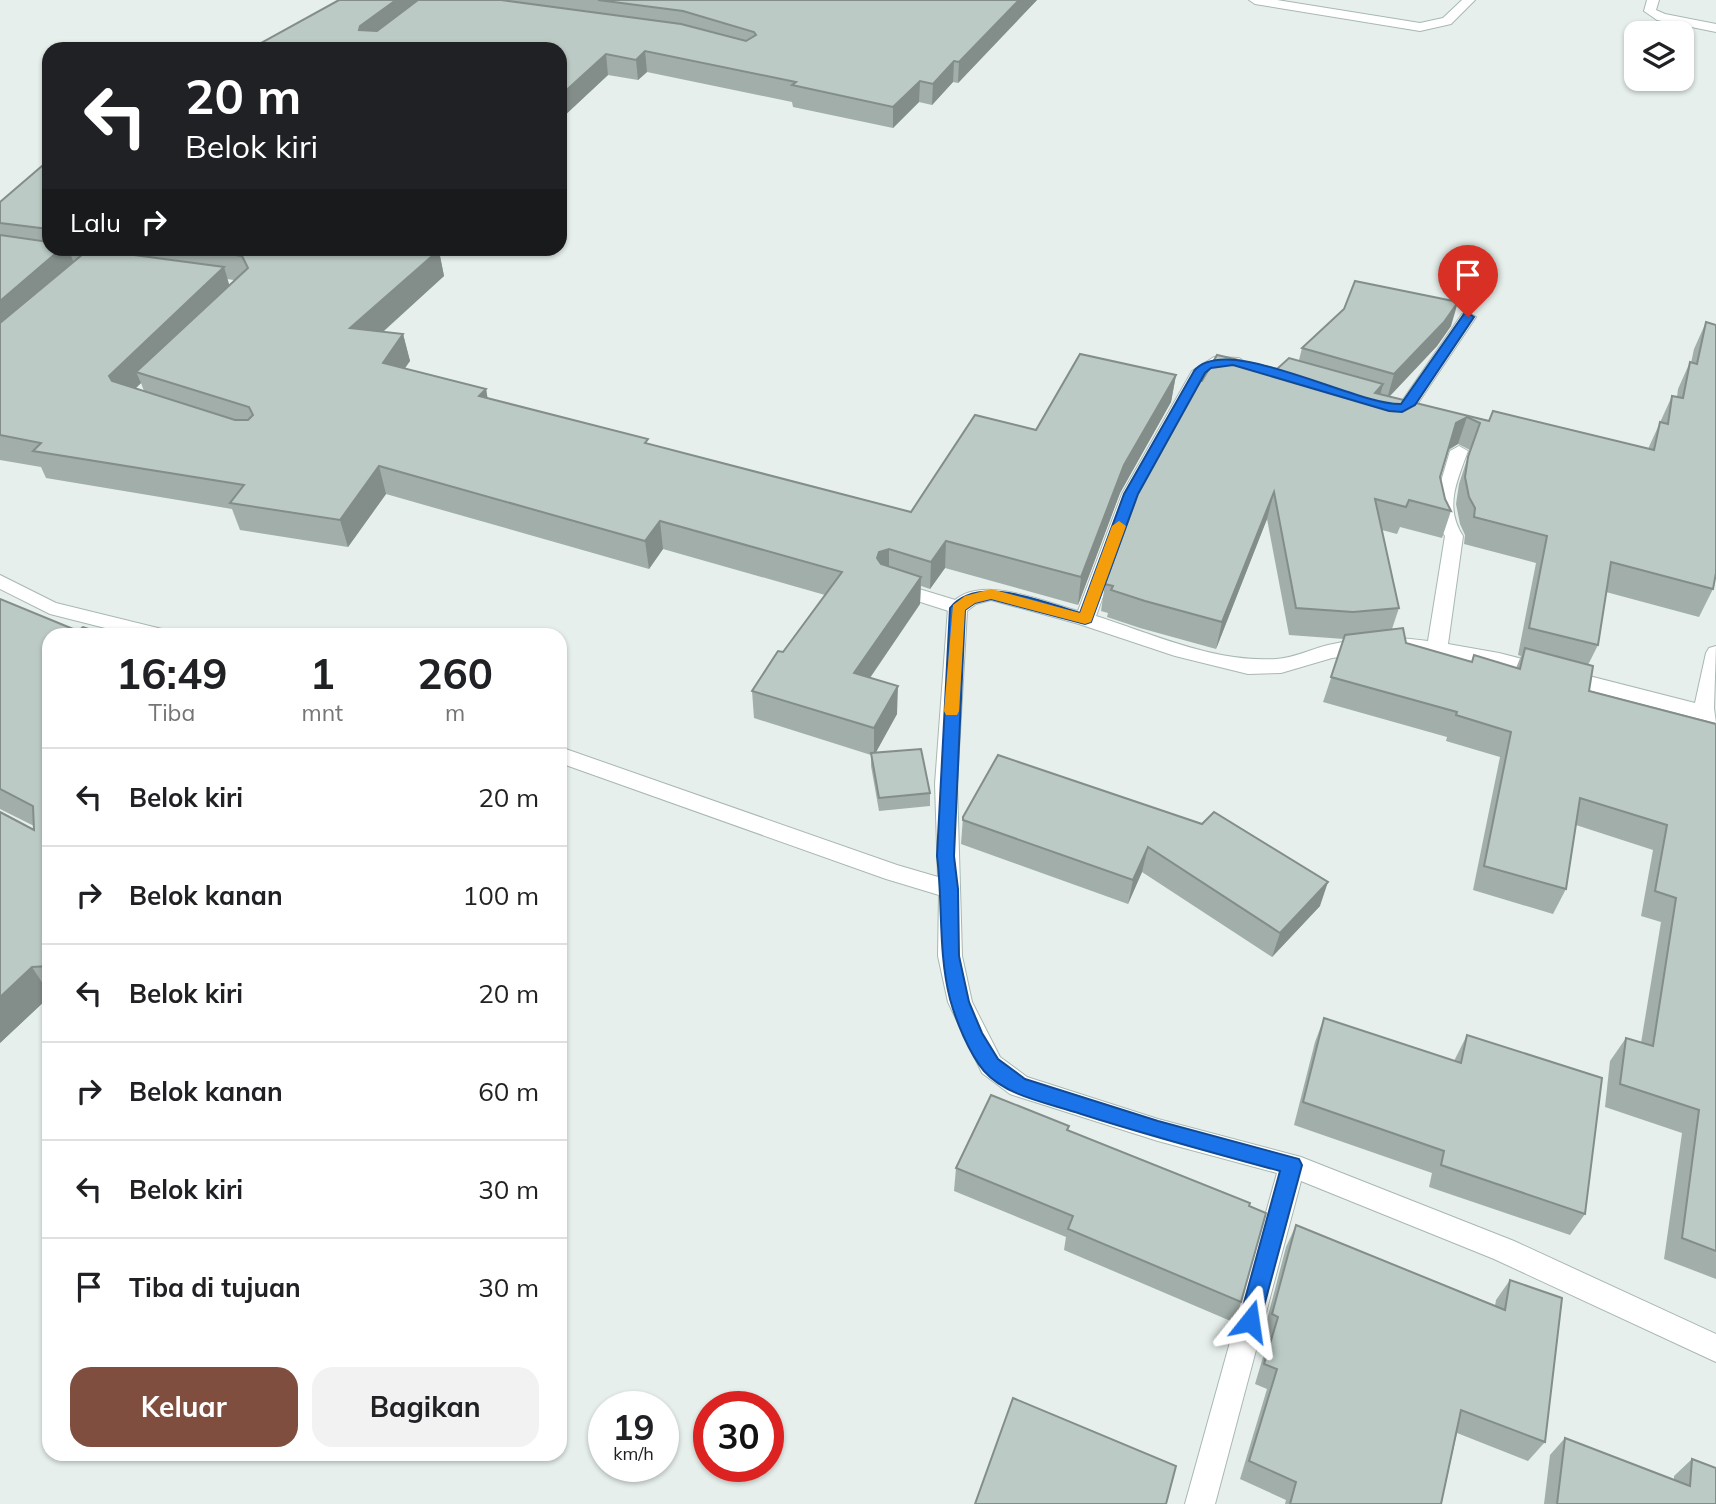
<!DOCTYPE html>
<html lang="id">
<style>
:root{--surface:#fff;--page:#f2f2f2;--text:#202124;--muted:#757577;--line:#e0e0e0;--accent:#7f4e3f}
body{margin:0;font-family:Mulish,sans-serif;background:var(--page);color:var(--text);height:100vh;display:flex;flex-direction:column;font-size:26px;white-space:nowrap}
*{box-sizing:border-box;margin:0}
p{font-size:23px;color:var(--muted)}
.icon{flex:none;width:38px;height:38px;fill:none;stroke:currentColor;stroke-width:2;stroke-linecap:round;stroke-linejoin:round}
.map{position:relative;flex:1;overflow:hidden}
.sheet{position:absolute;left:42px;top:628px;width:525px;height:833px;display:flex;flex-direction:column;background:var(--surface);border-radius:21px;box-shadow:0 2px 5px #0004}
.sheet>*{flex:none}
.hud{position:absolute;left:42px;top:42px;width:525px;height:214px;border-radius:21px;box-shadow:0 2px 5px #0004;background:#202124;color:#fff;overflow:hidden}
.buttons{position:absolute;left:1624px;top:21px;display:grid;gap:14px}
.buttons a{display:grid;place-items:center;width:70px;height:70px;border-radius:14px;background:var(--surface);box-shadow:0 2px 5px #0004;font-size:35px}
.speed{position:absolute;left:588px;top:1391px;display:flex;gap:14px;font-size:35px;font-weight:700;text-align:center}
.speed>*{display:grid;place-content:center;width:91px;height:91px;border-radius:50%;background:var(--surface);box-shadow:0 2px 5px #0004;line-height:1}
.speed small{font-size:18px;font-weight:400}
.speed .limit{border:10px solid #d22;background:#fff;color:#111}
.pin{position:absolute;display:grid;place-items:center;width:60px;height:60px;color:#fff;margin:-72px -30px;border-radius:50% 50% 50% 0;rotate:-45deg;box-shadow:0 0 7px #0007}
.pin .icon{rotate:45deg}
.me{position:absolute;width:77px;margin:-38px;rotate:15deg;stroke-linejoin:round;filter:drop-shadow(0 0 5px #0008)}
.turn{display:flex;align-items:center;gap:24px;height:147px;padding:0 28px;font-size:32px}
.turn .icon{width:91px;height:91px;stroke-width:2.5}
.turn b{display:block;font-size:49px;line-height:60px}
.then{display:flex;align-items:center;height:66px;padding:0 28px;background:#0003;gap:14px;font-size:26px}
.eta{display:flex;justify-content:space-evenly;align-items:center;height:119px;text-align:center}
.eta b{font-size:42px;font-weight:700;line-height:49px}
.button{display:flex;gap:14px;margin-top:auto;padding:14px 28px}
.button a{flex:1;height:80px;border-radius:21px;background:var(--accent);color:#fff;font-size:28px;font-weight:700;line-height:80px;text-align:center}
.button a+a{background:var(--page);color:var(--text)}
ul{padding:0;list-style:none}
li{display:flex;align-items:center;gap:21px;height:98px;padding:0 28px;border-top:2px solid var(--line)}
li div{flex:1}
li b{display:block;font-size:26px}
li em{font-style:normal}
.map>svg:first-child{display:block}
.lines{fill:none;stroke-linecap:round;stroke-linejoin:round}
.service-casing{stroke:#a8b8b2;stroke-width:2}
.minor-casing{stroke:#a8b8b2;stroke-width:2}
.service{fill:#fff;fill-rule:evenodd}
.minor{fill:#fff;fill-rule:evenodd}
.wall{fill:#a1aea9;fill-rule:evenodd}
.shaded-wall{fill:#838d89}
.building{fill:#bbcac4;stroke:#838d89;stroke-width:2}
.route{fill:#1a73e8;stroke:#114b97;stroke-width:2}
.slow{fill:#f59e0b}
</style>
<div class="map">
<svg width="1716" height="1504" viewBox="0 0 1716 1504">
<rect width="100%" height="100%" fill="#e6efeb"/>
<g class="lines">
<!-- service casing -->
<g class="service-casing">
<g id="service">
<polygon points="1647,0 1659,0 1656,10 1665,14 1716,24 1716,32 1657,20 1644,11"/>
<polygon points="893,581 965,603 968,608 965,613 958,614 886,591 884,587 886,583"/>
</g>
</g>
<!-- minor casing -->
<g class="minor-casing">
<g id="minor">
<polygon points="1249,0 1277,0 1420,23 1443,18 1462,0 1475,0 1451,24 1420,31 1255,4"/>
<path d="M1468,312L1476,317L1414,409C1400,412 1386,416 1376,405L1378,401H1402L1462,314Z"/>
<path d="M1214,357L1239,358L1247,363L1239,368L1217,367L1206,374L1140,494L1096,616C1153,634 1215,663 1276,659C1294,658 1311,649 1328,645C1361,637 1395,636 1428,641L1445,536L1438,526L1434,505L1450,451L1459,446L1468,451C1457,481 1444,507 1463,536L1448,644L1499,653L1695,703L1706,653L1709,648L1716,646L1714,708L1716,723L1499,667L1395,650L1332,658L1281,673L1248,674L1175,656L1079,624L991,600L976,604L967,611L957,784L962,956L972,1002L1000,1057L1027,1077L1158,1119L1301,1157L1514,1241L1716,1334V1362L1494,1259L1301,1181L1215,1504H1185L1277,1173L1158,1141L1019,1097L1010,1094L982,1073L948,1002L938,956L939,895L886,879L560,763V747L897,865L938,877L935,784L948,608C973,570 1044,602 1078,611L1122,494L1192,371Z"/>
<polygon points="0,575 56,603 166,630 169,635 133,635 50,614 0,589"/>
</g>
</g>
<!-- service -->
<use href="#service" class="service"/>
<!-- minor -->
<use href="#minor" class="minor"/>
</g>
<!-- wall -->
<g class="wall">
<polygon points="339,0 1037,0 958,83 953,82 932,105 919,102 893,128 793,107 792,102 647,72 638,80 608,75 563,117 560,116 560,49"/>
<path d="M49,160V248H102L100,250L108,251L107,248H447L440,256L444,276L383,332L403,334L410,361L404,368L486,389L487,398L648,444L911,512L1036,430L1176,375L1171,402L1120,493L1078,605L945,568L930,589L921,586L920,604L870,678L897,714L875,753L930,793V806L879,811L871,766V755L754,718L752,691L783,652L825,595L663,549L649,569L386,494L348,547L240,530L232,509L46,478L41,467L0,460V202ZM227,279L234,280L229,285ZM141,383L144,391L135,389Z"/>
<path d="M1706,322L1713,589L1699,617L1606,592L1598,645L1588,665L1589,691L1716,724V1279L1664,1259L1682,1133L1605,1107L1610,1061L1626,1038L1641,1043L1661,922L1641,916L1653,850L1576,825L1566,889L1553,914L1473,890L1500,757L1446,741L1447,737L1323,702L1344,639L1289,635L1267,519L1216,649L1140,628L1107,617L1108,613L1101,611L1105,584L1202,381L1277,369L1299,360L1302,348L1451,326L1437,346L1389,397L1489,421L1648,449L1672,396L1677,397L1678,389L1690,362L1691,363L1694,349ZM1458,444L1470,450L1459,484L1456,504L1460,524L1465,535L1464,544L1536,563L1518,655L1521,656L1516,668L1471,662L1406,643L1392,629L1399,608L1382,530L1397,534L1400,527L1442,538L1451,511L1445,499L1440,477L1449,450Z"/>
<polygon points="0,599 78,631 107,635 49,635 49,997 0,1043 0,812 34,830 34,826 0,809"/>
<polygon points="998,755 1320,906 1272,957 1142,872 1128,904 961,844 963,817"/>
<polygon points="1324,1018 1454,1061 1467,1035 1585,1214 1570,1235 1429,1187 1432,1173 1294,1125 1315,1042"/>
<polygon points="1068,1131 1249,1206 1241,1302 1233,1322 1064,1250 1066,1237 954,1191 956,1168"/>
<polygon points="1296,1225 1495,1306 1496,1300 1510,1280 1545,1442 1528,1461 1457,1433 1441,1504 1285,1504 1286,1500 1240,1479 1267,1389 1255,1384 1269,1337 1263,1335 1286,1247"/>
<polygon points="1565,1438 1674,1480 1674,1476 1692,1459 1716,1504 1544,1504 1550,1455"/>
</g>
<!-- shaded-wall -->
<g class="shaded-wall">
<polygon points="396,0 427,0 364,49 359,30 360,26"/>
<polygon points="1019,0 1037,0 958,83 959,62"/>
<polygon points="645,51 647,72 638,80 636,60"/>
<polygon points="606,54 608,75 563,117 560,96"/>
<polygon points="954,61 953,82 932,105 933,84"/>
<polygon points="920,81 919,102 893,128 893,107"/>
<polygon points="62,248 68,248 77,271 0,338 0,301"/>
<polygon points="420,248 447,248 440,256 444,276 357,355 350,328"/>
<polygon points="224,267 232,294 136,372 141,383 120,403 109,376"/>
<polygon points="1458,302 1451,326 1437,346 1387,399 1394,374"/>
<polygon points="403,334 410,361 390,390 383,363"/>
<polygon points="1176,375 1171,402 1120,493 1078,605 1081,577 1124,465"/>
<polygon points="1383,384 1376,411 1375,393"/>
<polygon points="486,389 491,417 479,396"/>
<polygon points="1467,417 1458,444 1447,450 1456,423"/>
<polygon points="379,466 386,494 348,547 340,520"/>
<polygon points="1274,492 1267,519 1216,649 1222,622"/>
<polygon points="660,521 663,549 649,569 645,541"/>
<polygon points="946,541 945,568 930,589 931,562"/>
<polygon points="889,549 889,577 877,558 879,552"/>
<polygon points="921,577 920,604 854,701 854,673"/>
<polygon points="898,686 897,714 874,756 874,728"/>
<polygon points="1148,847 1142,872 1128,904 1133,880"/>
<polygon points="1328,882 1320,906 1272,957 1280,933"/>
<polygon points="32,967 49,993 49,997 0,1043 0,997"/>
</g>
<!-- building -->
<g class="building">
<polygon points="339,0 396,0 360,26 359,30 377,31 418,0 501,0 681,24 746,41 756,35 754,32 683,11 598,0 1019,0 959,62 954,61 933,84 920,81 893,107 792,85 796,82 645,51 636,60 606,54 560,96 560,49 250,49"/>
<polygon points="49,160 49,229 0,223 0,202"/>
<polygon points="0,235 49,242 49,248 62,248 0,301"/>
<polygon points="189,248 433,248 439,250 350,328 403,334 383,363 486,389 479,396 648,439 645,443 911,512 975,415 1036,430 1080,354 1176,375 1124,465 1081,577 946,541 931,562 889,549 879,552 877,558 881,564 921,577 854,673 898,686 874,728 752,691 778,651 783,652 842,572 660,521 645,541 379,466 340,520 230,503 244,485 33,451 41,443 0,435 0,323 89,249 224,267 109,376 112,381 235,420 248,420 253,415 249,407 136,372 248,268 242,256"/>
<polygon points="1355,281 1458,302 1444,322 1394,374 1302,348 1344,309"/>
<polygon points="1706,322 1716,325 1716,573 1713,589 1611,562 1598,645 1529,628 1547,536 1474,517 1475,508 1469,497 1465,477 1468,457 1480,423 1467,417 1456,423 1440,477 1445,499 1451,511 1409,500 1406,507 1375,499 1399,608 1353,612 1296,608 1274,492 1222,622 1145,601 1111,590 1113,586 1105,584 1147,468 1196,380 1202,381 1217,355 1277,369 1289,358 1383,384 1375,393 1489,421 1493,411 1654,450 1660,422 1668,424 1672,396 1683,398 1690,362 1697,364"/>
<polygon points="0,599 78,631 83,627 107,635 49,635 49,966 32,967 0,997 0,812 34,830 33,806 0,789"/>
<polygon points="1403,628 1406,643 1472,662 1474,655 1520,669 1525,648 1593,666 1589,691 1716,724 1716,1251 1682,1238 1699,1110 1620,1084 1626,1038 1653,1046 1676,898 1655,891 1667,825 1580,798 1566,889 1484,866 1511,732 1456,715 1457,712 1331,677 1345,635"/>
<polygon points="921,749 930,793 879,798 871,753"/>
<polygon points="998,755 1202,824 1214,812 1328,882 1280,933 1148,847 1133,880 963,820 963,817"/>
<polygon points="1324,1018 1461,1063 1467,1035 1602,1078 1585,1214 1441,1165 1444,1151 1303,1102"/>
<polygon points="991,1095 1069,1126 1067,1130 1250,1203 1249,1206 1266,1213 1241,1302 1068,1229 1073,1216 956,1168"/>
<polygon points="1296,1225 1505,1310 1510,1280 1562,1298 1545,1442 1461,1410 1441,1504 1290,1504 1296,1482 1249,1461 1277,1369 1264,1364 1278,1317 1272,1314"/>
<polygon points="1013,1398 1176,1466 1166,1504 975,1504"/>
<polygon points="1565,1438 1690,1486 1692,1459 1716,1468 1716,1504 1557,1504"/>
</g>
<!-- route -->
<path class="route" d="M1468,313L1474,317L1415,405L1402,412L1389,411L1233,365L1211,368L1205,373L1138,494L1091,622L1085,624L991,599L975,603L965,610L954,856L958,889L959,956L969,1002L982,1033L998,1059L1025,1079L1158,1121L1299,1159L1302,1165L1260,1321L1257,1329L1250,1332L1242,1329L1239,1321L1280,1171C1213,1153 1147,1135 1081,1114C1049,1103 1007,1097 984,1071C969,1053 956,1021 950,999C938,952 943,904 937,856L950,608C978,573 1045,603 1080,613L1124,494L1194,371C1226,332 1354,405 1401,404L1464,314Z"/>
<!-- slow -->
<polygon class="slow" points="1119,521 1126,526 1091,622 1085,624 991,599 975,603 965,610 959,711 957,715 946,715 944,711 953,605 965,596 991,589 1080,613 1112,526"/>
</svg>
<div class="buttons">
<a><svg class="icon" aria-label="layers" viewBox="0 0 24 24"><path d="M12 4l9 5-9 5-9-5zM3 14l9 5 9-5"/></svg></a>
</div>
<div class="speed"><div>19<small>km/h</small></div><div class="limit">30</div></div>
<div class="pin" style="left:1468px;top:317px;background:#d93025"><svg class="icon" aria-label="arrive" viewBox="0 0 24 24"><path d="M6 21V4h12l-3 4 3 4H6"/></svg></div>
<svg class="me" style="left:1250px;top:1321px" viewBox="-20 -20 40 40"><path d="M0-17L14 15 0 8-14 15z" fill="#1a73e8" stroke="#fff" stroke-width="4"/></svg>
<div class="hud">
<div class="turn"><svg class="icon" aria-label="left" viewBox="0 0 24 24"><path d="M17 20v-9H6M10 6l-5 5 5 5"/></svg><div><b>20 m</b>Belok kiri</div></div>
<div class="then">Lalu<svg class="icon" aria-label="right" viewBox="0 0 24 24"><path d="M7 20v-9h11M14 6l5 5-5 5"/></svg></div>
</div>
<section class="sheet">
<div class="eta">
<div><b>16:49</b><p>Tiba</p></div>
<div><b>1</b><p>mnt</p></div>
<div><b>260</b><p>m</p></div>
</div>
<ul>
<li><svg class="icon" aria-label="left" viewBox="0 0 24 24"><path d="M17 20v-9H6M10 6l-5 5 5 5"/></svg><div><b>Belok kiri</b></div><em>20 m</em></li>
<li><svg class="icon" aria-label="right" viewBox="0 0 24 24"><path d="M7 20v-9h11M14 6l5 5-5 5"/></svg><div><b>Belok kanan</b></div><em>100 m</em></li>
<li><svg class="icon" aria-label="left" viewBox="0 0 24 24"><path d="M17 20v-9H6M10 6l-5 5 5 5"/></svg><div><b>Belok kiri</b></div><em>20 m</em></li>
<li><svg class="icon" aria-label="right" viewBox="0 0 24 24"><path d="M7 20v-9h11M14 6l5 5-5 5"/></svg><div><b>Belok kanan</b></div><em>60 m</em></li>
<li><svg class="icon" aria-label="left" viewBox="0 0 24 24"><path d="M17 20v-9H6M10 6l-5 5 5 5"/></svg><div><b>Belok kiri</b></div><em>30 m</em></li>
<li><svg class="icon" aria-label="arrive" viewBox="0 0 24 24"><path d="M6 21V4h12l-3 4 3 4H6"/></svg><div><b>Tiba di tujuan</b></div><em>30 m</em></li>
</ul>
<div class="button"><a>Keluar</a><a>Bagikan</a></div>
</section>
</div>
